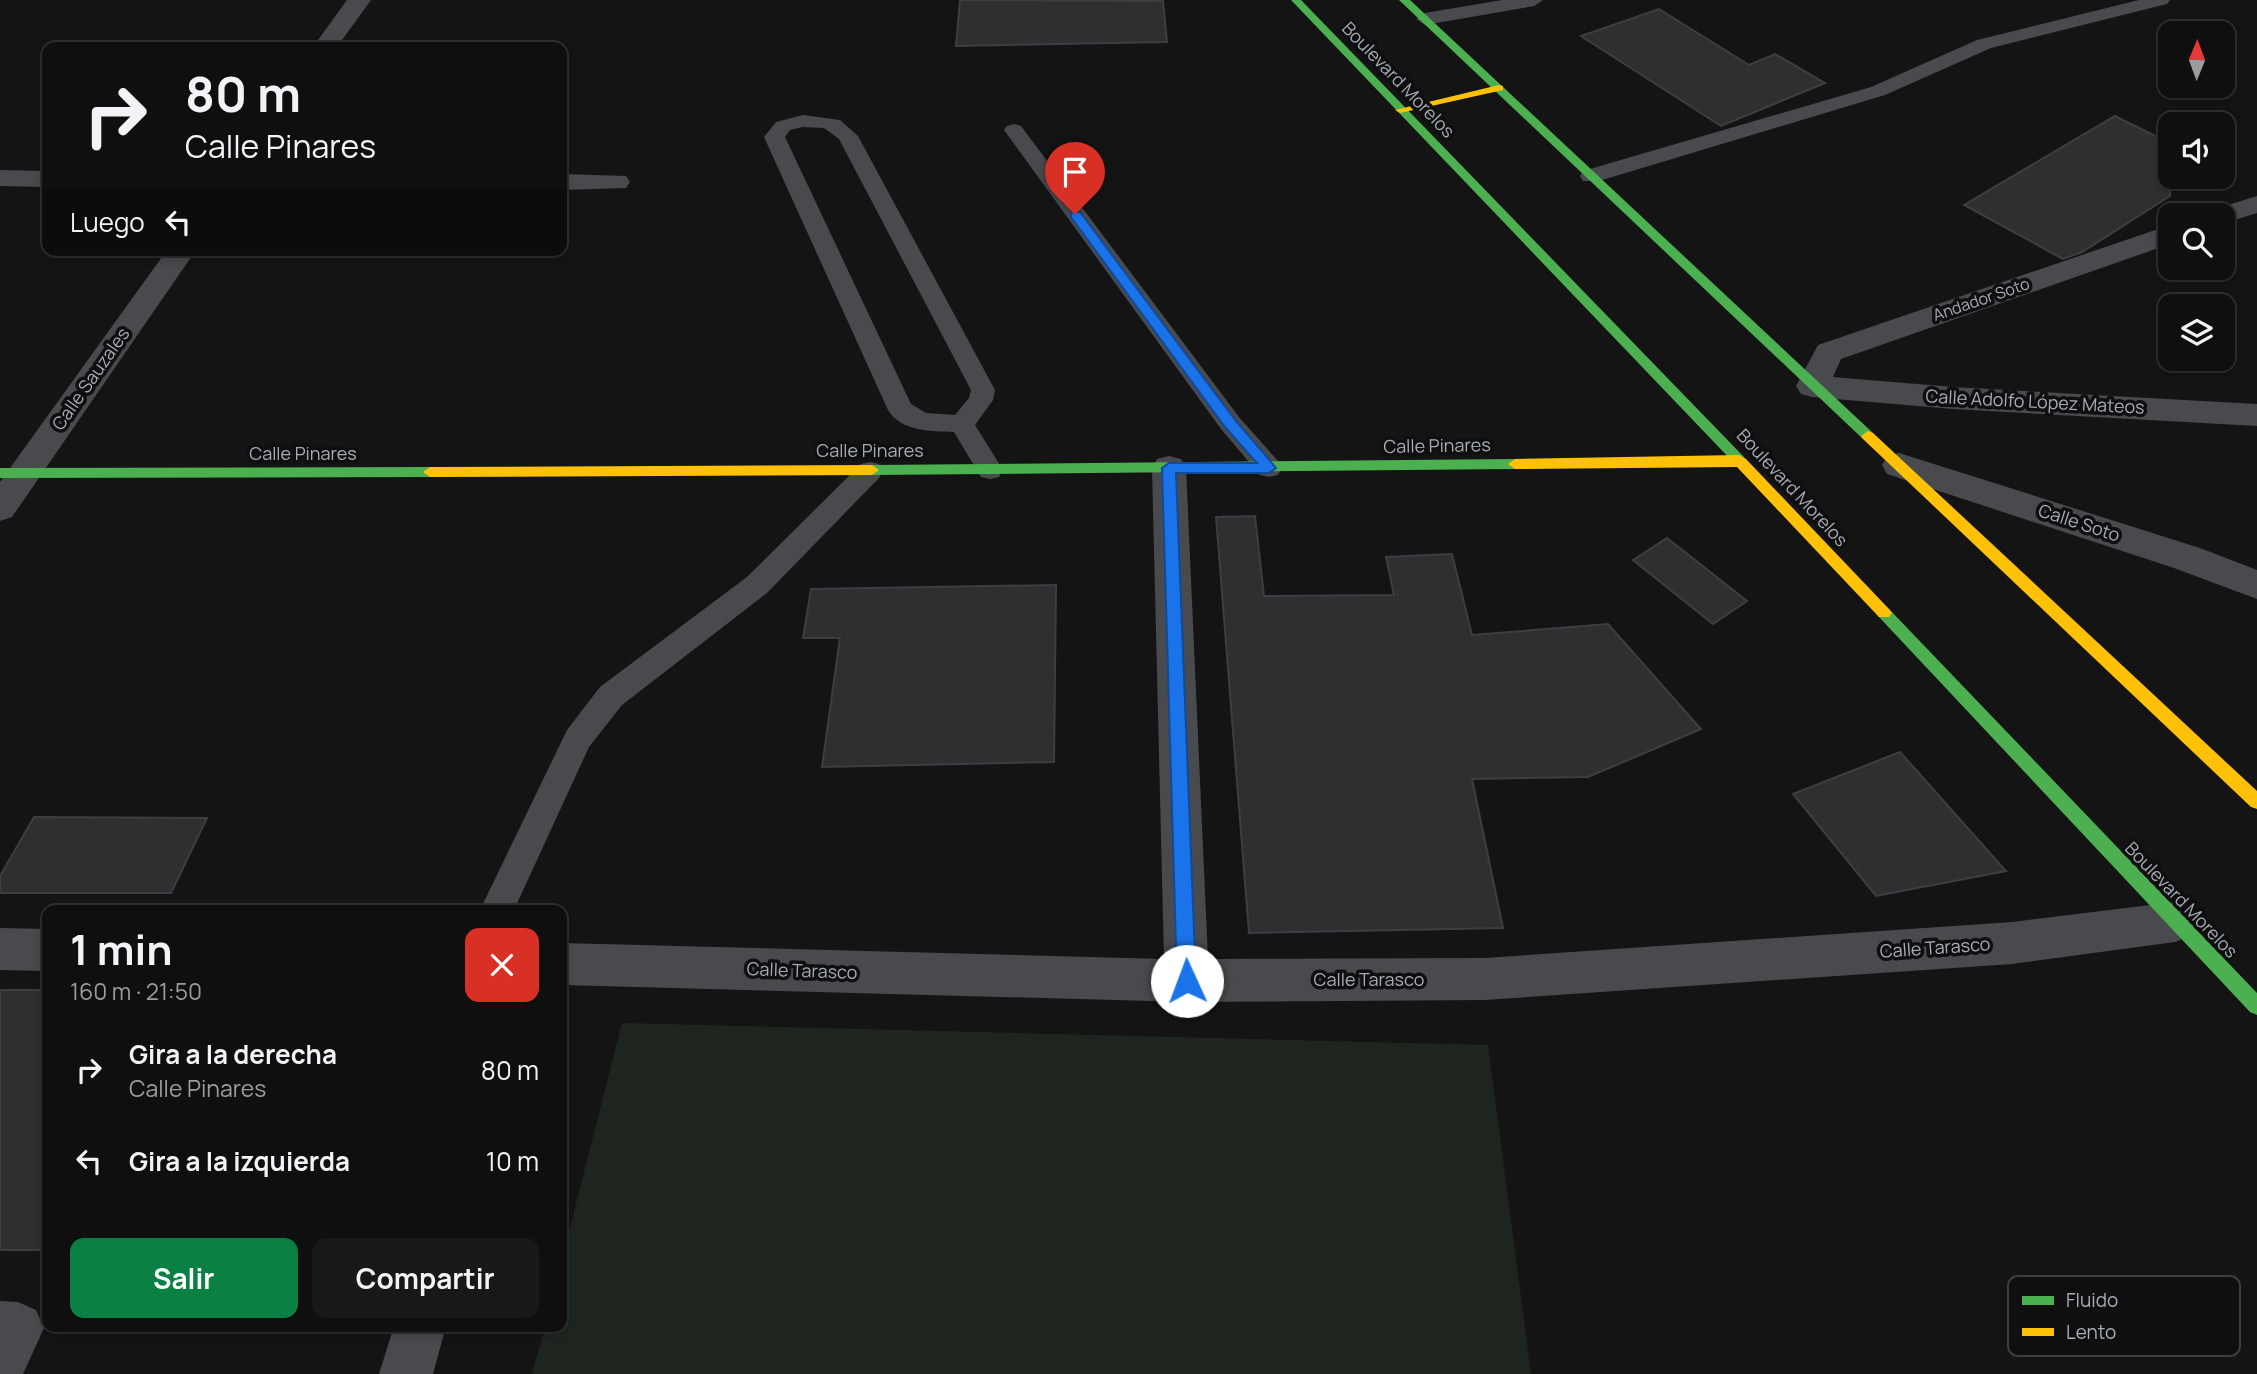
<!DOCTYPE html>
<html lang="es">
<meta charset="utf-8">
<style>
:root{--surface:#0f0f10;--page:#181819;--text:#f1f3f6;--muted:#9b9c9f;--line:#2f2f30;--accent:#0b8043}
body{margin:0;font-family:Manrope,sans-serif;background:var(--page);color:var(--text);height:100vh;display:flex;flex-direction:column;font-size:26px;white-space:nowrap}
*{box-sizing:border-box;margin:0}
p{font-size:23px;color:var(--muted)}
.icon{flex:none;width:38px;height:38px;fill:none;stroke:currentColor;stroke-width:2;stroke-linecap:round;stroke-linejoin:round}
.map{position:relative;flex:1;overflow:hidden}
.panel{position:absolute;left:42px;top:905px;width:525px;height:427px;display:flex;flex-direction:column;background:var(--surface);border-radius:14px;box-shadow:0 4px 10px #0003,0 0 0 2px var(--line)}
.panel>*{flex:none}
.top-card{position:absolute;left:42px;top:42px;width:525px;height:214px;border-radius:14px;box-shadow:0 4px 10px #0003,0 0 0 2px var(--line);background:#0f0f10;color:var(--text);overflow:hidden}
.needle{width:46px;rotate:1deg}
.tools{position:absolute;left:2158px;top:21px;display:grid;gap:14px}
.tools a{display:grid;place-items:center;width:77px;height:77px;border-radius:14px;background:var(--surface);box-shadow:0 4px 10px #0003,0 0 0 2px var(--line);font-size:35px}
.pin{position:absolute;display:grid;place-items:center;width:60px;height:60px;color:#fff;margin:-72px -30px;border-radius:50% 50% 50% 0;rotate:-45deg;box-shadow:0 0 7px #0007}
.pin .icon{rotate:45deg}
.me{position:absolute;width:77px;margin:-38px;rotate:358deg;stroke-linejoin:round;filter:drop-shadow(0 0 5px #0008)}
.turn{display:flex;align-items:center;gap:24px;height:147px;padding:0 28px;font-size:32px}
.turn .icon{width:91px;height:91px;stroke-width:2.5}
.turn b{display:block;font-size:49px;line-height:60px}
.then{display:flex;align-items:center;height:66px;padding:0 28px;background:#0003;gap:14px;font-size:26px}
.round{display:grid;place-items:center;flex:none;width:74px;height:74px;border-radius:14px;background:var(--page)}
.overview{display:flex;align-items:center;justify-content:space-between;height:119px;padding:0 28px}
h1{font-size:42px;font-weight:700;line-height:52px}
.action{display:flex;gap:14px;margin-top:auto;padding:14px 28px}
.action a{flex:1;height:80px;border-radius:14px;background:var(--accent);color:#fff;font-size:28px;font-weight:700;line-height:80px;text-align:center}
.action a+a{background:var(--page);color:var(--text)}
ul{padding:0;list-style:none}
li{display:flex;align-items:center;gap:21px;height:91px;padding:0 28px}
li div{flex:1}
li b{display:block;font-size:26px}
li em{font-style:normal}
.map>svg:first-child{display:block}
.green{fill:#1e251f}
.building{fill:#2e2f30;stroke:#3c3e41;stroke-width:2}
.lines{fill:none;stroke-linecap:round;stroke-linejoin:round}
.lane{fill:#484a4d;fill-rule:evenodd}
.street{fill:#484a4d;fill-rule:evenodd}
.fast{fill:#4caf50;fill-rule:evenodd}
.slow{fill:#ffc107;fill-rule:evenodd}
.route{fill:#1a73e8;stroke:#114b97;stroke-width:2}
.labels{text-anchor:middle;stroke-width:7;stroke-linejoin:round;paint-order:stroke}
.far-street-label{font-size:16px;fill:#a5acb6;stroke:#0f0f10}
.street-label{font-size:18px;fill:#a5acb6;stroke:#0f0f10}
.key{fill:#0f0f10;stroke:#3c3e42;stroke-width:2}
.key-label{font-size:19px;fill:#a5acb6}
</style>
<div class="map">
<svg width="2257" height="1374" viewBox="0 0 2257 1374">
<rect width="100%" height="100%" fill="#141415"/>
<!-- green -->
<polygon class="green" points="622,1023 1488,1045 1531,1374 532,1374 545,1327 562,1326 562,1259"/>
<!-- building -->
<g class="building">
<polygon points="960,0 1163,1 1167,42 956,46"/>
<polygon points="1659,9 1749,65 1775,54 1825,83 1721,126 1581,36"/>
<polygon points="2115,116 2170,143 2170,196 2082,252 2063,259 1964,205"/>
<polygon points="1255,516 1264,596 1394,595 1386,557 1452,554 1472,635 1608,624 1701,729 1588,777 1472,779 1503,928 1249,933 1216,517"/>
<polygon points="1667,538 1747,601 1713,624 1633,560"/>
<polygon points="1056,585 1054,762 822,767 840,638 803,638 811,589"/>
<polygon points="1900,752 2006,871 1876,896 1793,794"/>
<polygon points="34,817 207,818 171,893 0,893 0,876"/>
<rect x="0" y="990" width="47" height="260"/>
</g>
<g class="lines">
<!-- lane -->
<g class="lane">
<polygon points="1502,0 1543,0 1534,6 1425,25 1416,19 1425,13"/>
<polygon points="2139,0 2170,0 2167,4 1991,48 1885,95 1599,181 1583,181 1580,176 1583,171 1871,87 1977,40"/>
<path d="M803,115L840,120L858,136L995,390L993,400L975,425L1003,470L999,477L990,479L981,477L954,432C932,431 901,432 888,410L764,137L776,122ZM803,127L824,128L839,139L971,390L969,398L955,415L926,413L911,404L785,137L790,130Z"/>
<polygon points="1014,124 1021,126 1239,417 1278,461 1282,468 1278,475 1269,477 1260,475 1221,429 1004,130 1007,126"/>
<polygon points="870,462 879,464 883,471 879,478 767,593 622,705 589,747 514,910 480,910 567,730 600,687 747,577 861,464"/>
</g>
<!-- street -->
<g class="street">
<polygon points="347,0 371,0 337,47 313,47"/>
<polygon points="0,170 47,171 47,187 0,186"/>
<polygon points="562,174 626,176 630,182 626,188 562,190"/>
<polygon points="2257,196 2257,213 2222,224 2222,215 2208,215 2212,210"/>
<polygon points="2170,225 2170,244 1841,359 1833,377 1953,387 2257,404 2257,426 1953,409 1812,397 1801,394 1796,386 1818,345"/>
<polygon points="167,250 196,250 12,517 0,521 0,482"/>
<polygon points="1899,453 2200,548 2257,570 2257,599 2174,568 1887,474 1882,465 1887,456"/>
<polygon points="1169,456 1181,459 1186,468 1208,959 1485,958 2012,922 2175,902 2190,908 2197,922 2190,936 2175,942 2012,964 1485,1000 1187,1002 562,985 562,943 1164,959 1152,468 1157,459"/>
<polygon points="0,928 47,929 47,971 0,970"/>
<polygon points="0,1301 18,1302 36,1310 44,1328 23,1374 0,1374"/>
<polygon points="394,1326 446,1326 433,1374 379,1374"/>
</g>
<!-- fast -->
<g class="fast">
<polygon points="1291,0 1301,0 1744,457 1746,460 1744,463 1734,463"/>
<polygon points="1399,0 1410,0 1873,433 1875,436 1873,439 1863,439"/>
<polygon points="1515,459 1522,464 1515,469 872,475 865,470 872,465"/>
<polygon points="430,467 437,472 430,477 0,478 0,468"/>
<polygon points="1884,607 1889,609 2257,993 2257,1015 2250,1012 1879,617 1876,613"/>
</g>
<!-- slow -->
<g class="slow">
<polygon points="1499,85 1503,86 1503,90 1400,113 1395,110"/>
<polygon points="1868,431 1873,433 2257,791 2257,809 2251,807 1863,439 1861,436"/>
<polygon points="1739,455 1746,459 1889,609 1892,613 1889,617 1879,617 1737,467 1515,469 1508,464 1515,459"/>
<polygon points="872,465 879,470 872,475 430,477 423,472 430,467"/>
</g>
</g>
<!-- route -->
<polygon class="route" points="1071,212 1080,212 1235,420 1276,468 1269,473 1176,473 1196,981 1193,987 1187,990 1180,987 1177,981 1162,468 1169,463 1257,463 1225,427 1071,217"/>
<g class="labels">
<!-- far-street labels -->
<g class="far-street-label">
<text transform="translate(1981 299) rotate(-19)" y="6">Andador Soto</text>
</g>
<!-- street labels -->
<g class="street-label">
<text transform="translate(1398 80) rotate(46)" y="6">Boulevard Morelos</text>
<text transform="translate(91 379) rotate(-55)" y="6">Calle Sauzales</text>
<text transform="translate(2035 402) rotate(3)" y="6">Calle Adolfo López Mateos</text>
<text transform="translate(1437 446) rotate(-1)" y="6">Calle Pinares</text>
<text x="870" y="457">Calle Pinares</text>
<text x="303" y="460">Calle Pinares</text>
<text transform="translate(1792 488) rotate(47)" y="6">Boulevard Morelos</text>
<text transform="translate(2079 523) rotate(18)" y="6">Calle Soto</text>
<text transform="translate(2181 900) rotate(46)" y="6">Boulevard Morelos</text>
<text transform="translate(1935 948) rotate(-4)" y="6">Calle Tarasco</text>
<text transform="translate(802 971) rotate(2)" y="6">Calle Tarasco</text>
<text x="1369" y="986">Calle Tarasco</text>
</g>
</g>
<!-- legend -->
<rect x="2008" y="1276" width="232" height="80" rx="10" class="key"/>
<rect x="2022" y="1296" width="32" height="9" fill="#4caf50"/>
<rect x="2022" y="1328" width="32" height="8" fill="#ffc107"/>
<g class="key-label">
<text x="2066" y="1307">Fluido</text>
<text x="2066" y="1339">Lento</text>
</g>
</svg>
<div class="tools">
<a><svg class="needle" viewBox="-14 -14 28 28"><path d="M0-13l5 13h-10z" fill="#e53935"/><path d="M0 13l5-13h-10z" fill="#9b9c9f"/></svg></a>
<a><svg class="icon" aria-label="sound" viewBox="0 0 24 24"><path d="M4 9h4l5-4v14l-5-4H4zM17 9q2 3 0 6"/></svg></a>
<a><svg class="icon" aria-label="search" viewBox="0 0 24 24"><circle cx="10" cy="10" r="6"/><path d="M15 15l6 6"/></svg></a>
<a><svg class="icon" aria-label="layers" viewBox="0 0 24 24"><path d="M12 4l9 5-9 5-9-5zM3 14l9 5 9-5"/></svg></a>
</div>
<div class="pin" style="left:1075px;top:214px;background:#d93025"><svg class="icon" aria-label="arrive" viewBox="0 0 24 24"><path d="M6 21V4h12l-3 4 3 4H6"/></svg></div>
<svg class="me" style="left:1187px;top:981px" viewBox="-20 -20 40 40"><circle r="19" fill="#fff"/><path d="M0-13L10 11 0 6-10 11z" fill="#1a73e8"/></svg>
<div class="top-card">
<div class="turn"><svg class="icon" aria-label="right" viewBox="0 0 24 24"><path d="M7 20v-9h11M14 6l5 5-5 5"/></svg><div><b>80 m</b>Calle Pinares</div></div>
<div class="then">Luego<svg class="icon" aria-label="left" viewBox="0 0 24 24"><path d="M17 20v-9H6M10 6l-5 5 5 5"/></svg></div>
</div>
<section class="panel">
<div class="overview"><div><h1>1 min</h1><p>160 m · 21:50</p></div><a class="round" style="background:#d93025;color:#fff"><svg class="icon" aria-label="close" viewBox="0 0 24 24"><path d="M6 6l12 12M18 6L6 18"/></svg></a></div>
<ul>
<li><svg class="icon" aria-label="right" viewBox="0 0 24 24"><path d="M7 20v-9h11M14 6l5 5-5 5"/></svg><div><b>Gira a la derecha</b><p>Calle Pinares</p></div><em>80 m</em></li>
<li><svg class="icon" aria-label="left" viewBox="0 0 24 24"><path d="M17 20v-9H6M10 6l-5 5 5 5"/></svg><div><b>Gira a la izquierda</b></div><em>10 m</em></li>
</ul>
<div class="action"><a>Salir</a><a>Compartir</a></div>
</section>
</div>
